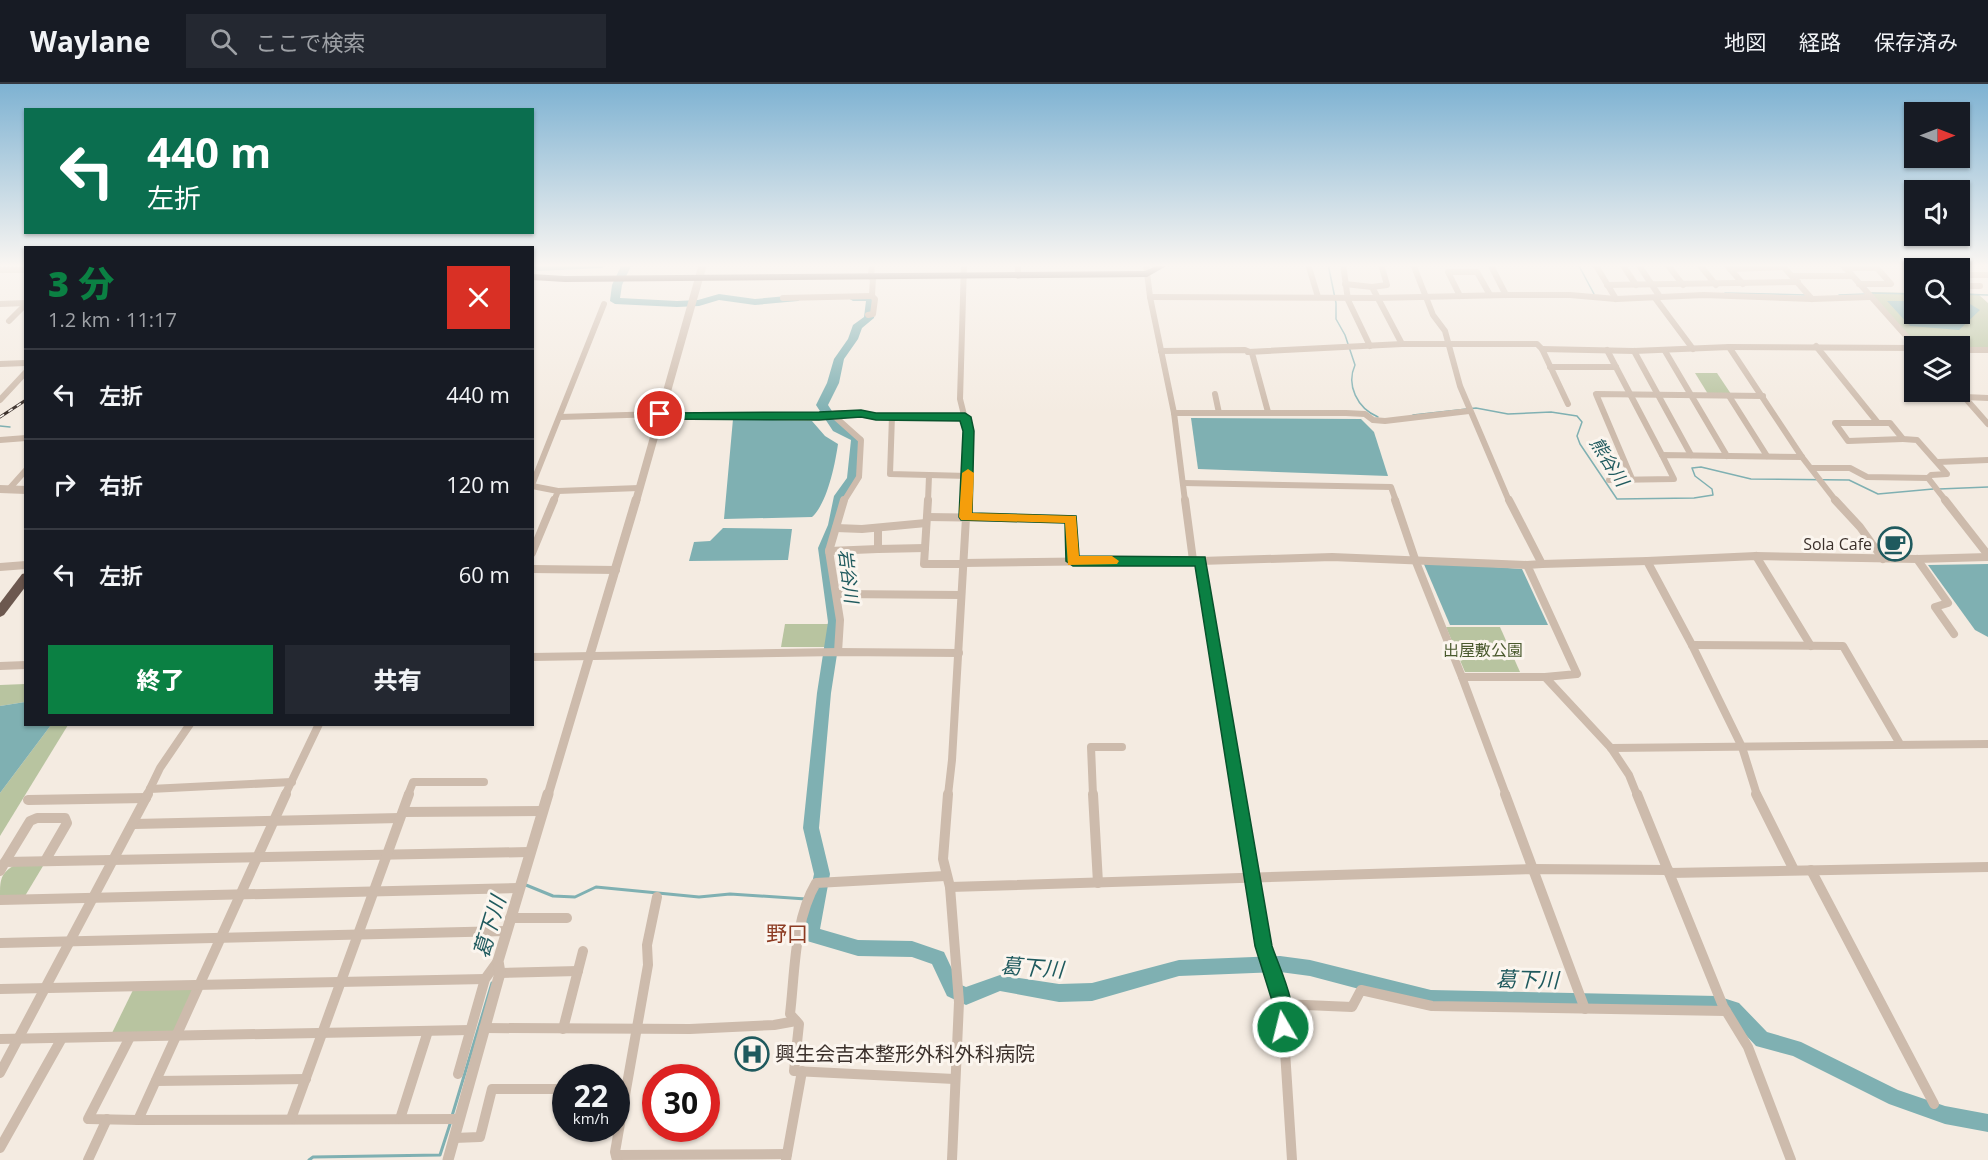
<!DOCTYPE html>
<html lang="ja">
<meta charset="utf-8">
<style>
:root{--surface:#171b24;--page:#242831;--text:#f1f3f6;--muted:#9ea1a6;--line:#363941;--accent:#0b8043}
body{margin:0;font-family:"Open Sans","Noto Sans JP",sans-serif;background:var(--page);color:var(--text);height:100vh;display:flex;flex-direction:column;font-size:22px;white-space:nowrap}
*{box-sizing:border-box;margin:0}
p{font-size:20px;color:var(--muted)}
.icon{flex:none;width:33px;height:33px;fill:none;stroke:currentColor;stroke-width:2;stroke-linecap:round;stroke-linejoin:round}
.map{position:relative;flex:1;overflow:hidden}
.side{position:absolute;left:24px;top:162px;width:510px;height:480px;display:flex;flex-direction:column;background:var(--surface);border-radius:0px;box-shadow:0 2px 4px #0004}
.side>*{flex:none}
.banner{position:absolute;left:24px;top:24px;width:510px;height:126px;border-radius:0px;box-shadow:0 2px 4px #0004;background:#0b6e4f;color:#fff;overflow:hidden}
.needle{width:39px;rotate:90deg}
.tools{position:absolute;left:1904px;top:18px;display:grid;gap:12px}
.tools a{display:grid;place-items:center;width:66px;height:66px;border-radius:0px;background:var(--surface);box-shadow:0 2px 4px #0004;font-size:30px}
.speed{position:absolute;left:552px;top:980px;display:flex;gap:12px;font-size:30px;font-weight:700;text-align:center}
.speed>*{display:grid;place-content:center;width:78px;height:78px;border-radius:50%;background:var(--surface);box-shadow:0 2px 4px #0004;line-height:1}
.speed small{font-size:15px;font-weight:400}
.speed .limit{border:9px solid #d22;background:#fff;color:#111}
.pin{position:absolute;display:grid;place-items:center;width:51px;height:51px;color:#fff;margin:-26px;border:3px solid #fff;border-radius:50%;box-shadow:0 2px 6px #0007}
.me{position:absolute;width:66px;margin:-33px;rotate:352deg;stroke-linejoin:round;filter:drop-shadow(0 0 4px #0008)}
.turn{display:flex;align-items:center;gap:21px;height:126px;padding:0 24px;font-size:27px}
.turn .icon{width:78px;height:78px;stroke-width:2.5}
.turn b{display:block;font-size:42px;line-height:51px}
.round{display:grid;place-items:center;flex:none;width:63px;height:63px;border-radius:0px;background:var(--page)}
.summary{display:flex;align-items:center;justify-content:space-between;height:102px;padding:0 24px}
h1{font-size:36px;font-weight:800;line-height:45px;color:var(--accent)}
.action{display:flex;gap:12px;margin-top:auto;padding:12px 24px}
.action a{flex:1;height:69px;border-radius:0px;background:var(--accent);color:#fff;font-size:24px;font-weight:800;line-height:69px;text-align:center}
.action a+a{background:var(--page);color:var(--text)}
ul{padding:0;list-style:none}
li{display:flex;align-items:center;gap:18px;height:90px;padding:0 24px;border-top:2px solid var(--line)}
li div{flex:1}
li b{display:block;font-size:22px}
li em{font-style:normal}
header{display:flex;align-items:center;gap:36px;box-sizing:border-box;height:84px;padding:0 30px;background:var(--surface);border-bottom:2px solid var(--line)}
header strong{font-size:28px}
nav{display:flex;gap:33px;margin-inline-start:auto;font-size:21px}
.search{width:420px;height:54px;background:var(--page);display:flex;align-items:center;gap:15px;box-sizing:border-box;padding:0 21px;border-radius:0px;color:var(--muted);font-size:22px}
.map>svg:first-child{display:block}
.green{fill:#b8c4a0}
.water{fill:#7fb0b2}
.lines{fill:none;stroke-linecap:round;stroke-linejoin:round}
.stream-far1{stroke:#7fb0b2;stroke-width:1.5}
.stream{stroke:#7fb0b2;stroke-width:3}
.river{fill:#7fb0b2;fill-rule:evenodd}
.minor-far2{stroke:#cdbbac;stroke-width:6}
.minor-far1{stroke:#cdbbac;stroke-width:8}
.minor{stroke:#cdbbac;stroke-width:10}
.tertiary-far2{stroke:#cdbbac;stroke-width:8}
.tertiary-far1{stroke:#cdbbac;stroke-width:9}
.tertiary{stroke:#cdbbac;stroke-width:11}
.trunk{fill:#6c584f;fill-rule:evenodd}
.rail-casing{stroke:#3b302b;stroke-width:3}
.rail{stroke:#fbf5ee;stroke-width:1.5;stroke-dasharray:5;stroke-linecap:butt}
.route{fill:#0b8043;stroke:#07532c;stroke-width:1.5}
.slow{fill:#f59e0b}
.labels{text-anchor:middle;stroke-width:6;stroke-linejoin:round;paint-order:stroke}
.poi-label{font-size:16px;fill:#3b302b;stroke:#fbf5ee;text-anchor:end}
.park-label{font-size:16px;fill:#4a5a2e;stroke:#fbf5ee}
.water-label{font-size:18px;font-style:italic;fill:#1f5a5e;stroke:#fbf5ee}
.near-poi-label{font-size:20px;fill:#3b302b;stroke:#fbf5ee;text-anchor:start}
.near-water-label{font-size:21px;font-style:italic;fill:#1f5a5e;stroke:#fbf5ee}
.near-neighbourhood-label{font-size:21px;fill:#8c3b22;stroke:#fbf5ee}
</style>
<header>
<strong>Waylane</strong>
<div class="search"><svg class="icon" aria-label="search" viewBox="0 0 24 24"><circle cx="10" cy="10" r="6"/><path d="M15 15l6 6"/></svg>ここで検索</div>
<nav><a>地図</a><a>経路</a><a>保存済み</a></nav>
</header>
<div class="map">
<svg width="1988" height="1076" viewBox="0 0 1988 1076">
<rect width="100%" height="100%" fill="#f4ebe1"/>
<!-- green -->
<g class="green">
<polygon points="1868,208 1914,209 1914,230 1959,230 1959,209 1978,210 1988,219 1988,265 1920,262 1915,260"/>
<polygon points="1695,289 1717,289 1731,310 1708,310"/>
<polygon points="785,540 828,540 827,563 781,563"/>
<polygon points="1446,543 1500,543 1520,588 1465,588"/>
<polygon points="25,600 25,618 0,622 0,601"/>
<polygon points="51,641 68,641 0,752 0,709"/>
<path d="M13,782H43L25,812H0C0,797 0,790 13,782Z"/>
<polygon points="194,904 174,948 112,949 133,906"/>
</g>
<!-- water -->
<g class="water">
<polygon points="533,180 604,180 603,184 537,187 533,183"/>
<polygon points="1887,217 1914,217 1914,230 1959,230 1959,217 1965,217 1980,226 1959,246 1910,242"/>
<polygon points="1191,334 1361,335 1374,348 1388,392 1198,385"/>
<path d="M733,335L812,337L825,352L838,360C835,381 827,420 812,433L724,435Z"/>
<polygon points="723,444 792,445 788,476 689,477 694,458 710,457"/>
<polygon points="1423,478 1522,485 1548,541 1450,541"/>
<polygon points="1988,480 1988,553 1975,546 1928,481"/>
<polygon points="25,618 26,640 51,641 0,709 0,622"/>
</g>
<g class="lines">
<!-- stream-far1 -->
<g class="stream-far1">
<path d="M1328,180L1336,219V235L1345,251L1355,281C1346,301 1357,324 1378,333"/>
<polyline points="1578,180 1594,210"/>
<polyline points="1725,209 1806,211"/>
<polyline points="1872,209 1914,210"/>
<polyline points="1959,210 1988,211"/>
<polyline points="1839,211 1866,210"/>
<polyline points="1413,331 1476,324 1508,330 1551,328 1577,332 1582,338 1577,352 1580,360 1617,415 1694,414 1713,411 1712,405 1695,392 1692,384 1701,383 1751,395 1849,396 1878,410 1933,405"/>
<polyline points="0,342 10,343"/>
<polyline points="1939,405 1988,403"/>
</g>
<!-- stream -->
<g class="stream">
<polyline points="526,801 553,812 575,813 596,803 699,813 730,810 806,815"/>
<polyline points="452,1032 492,899"/>
<polyline points="309,1076 313,1073 440,1071 451,1037"/>
</g>
<!-- river -->
<g class="river">
<polygon points="622,180 632,180 622,201 620,214 677,217 698,216 719,210 755,215 798,211 803,214 798,217 755,221 719,216 699,222 677,223 615,220 610,217 612,201"/>
<polygon points="868,211 876,216 874,234 862,244 858,255 844,275 839,299 828,321 841,341 863,354 859,395 846,413 840,441 830,464 842,538 831,609 819,744 830,790 820,845 858,856 912,857 944,868 959,900 966,903 1000,891 1059,900 1092,899 1179,876 1280,872 1310,876 1431,906 1717,912 1739,919 1767,948 1801,958 1898,1006 1945,1022 1988,1030 1988,1048 1945,1040 1889,1020 1793,972 1756,962 1728,932 1717,930 1431,924 1310,892 1280,888 1179,892 1092,917 1059,918 1000,907 966,921 947,912 932,880 912,873 858,872 807,857 803,843 814,790 803,744 817,609 828,538 818,464 828,441 834,412 847,394 851,356 833,347 816,321 827,299 834,275 848,255 853,241 864,233 866,217 853,217 848,214 853,211"/>
</g>
<!-- minor-far2 -->
<g class="minor-far2">
<polyline points="964,180 960,315 968,347 966,417"/>
<polyline points="1018,180 1018,192"/>
<polyline points="1146,180 1150,213 1174,329 1185,417"/>
<polyline points="1308,180 1318,213"/>
<polyline points="1343,180 1348,216 1370,262"/>
<polyline points="1413,180 1433,231 1445,247 1460,302 1509,417"/>
<polyline points="1490,180 1506,211"/>
<polyline points="1595,180 1616,215"/>
<polyline points="1622,180 1636,201"/>
<polyline points="1638,180 1660,213"/>
<polyline points="1667,180 1683,201"/>
<polyline points="1699,180 1716,201"/>
<polyline points="1726,180 1743,200"/>
<polyline points="1781,180 1812,215"/>
<polyline points="1842,180 1915,262"/>
<polyline points="1941,180 1946,184"/>
<polyline points="1845,184 1877,184 1891,200 1859,200"/>
<polyline points="1730,185 1785,183"/>
<polyline points="0,186 26,186"/>
<polyline points="1959,191 1988,191"/>
<polyline points="1793,192 1852,192"/>
<polyline points="871,193 872,180"/>
<polyline points="1345,200 1372,203 1402,260 1537,260 1542,265 1568,320"/>
<polyline points="1607,201 1798,198"/>
<polyline points="1965,202 1980,202"/>
<polyline points="1372,203 1387,201 1381,180"/>
<polyline points="1460,212 1448,188 1477,188 1490,211"/>
<polyline points="1150,213 1377,214 1506,211 1570,211 1616,215 1704,211 1812,215 1870,213"/>
<polyline points="783,214 872,212"/>
<polyline points="1655,214 1693,265"/>
<polyline points="0,220 26,219"/>
<polyline points="868,231 873,230 875,215 872,212 873,193"/>
<polyline points="9,237 26,220"/>
<polyline points="1729,263 1914,264"/>
<polyline points="1542,265 1634,267 1729,263 1802,373 1836,417"/>
<polyline points="1607,266 1662,371"/>
<polyline points="1959,266 1988,266"/>
<polyline points="1161,267 1245,266 1252,269 1268,328"/>
<polyline points="1634,267 1691,371"/>
<polyline points="1665,267 1727,372"/>
<polyline points="1248,268 1402,260"/>
<polyline points="0,280 26,279"/>
<polyline points="1550,283 1616,283"/>
<polyline points="1959,307 1988,340"/>
<polyline points="1215,310 1219,329"/>
<polyline points="1729,312 1767,372"/>
<polyline points="1965,313 1988,314"/>
<polyline points="0,316 26,288"/>
<polyline points="1174,329 1346,329 1365,330 1373,336 1385,337 1469,327"/>
<polyline points="833,331 861,356 859,393 844,417"/>
<polyline points="660,332 819,332 839,329 876,332 965,333"/>
<polyline points="892,332 890,390 968,392"/>
<polyline points="560,333 660,330"/>
<polyline points="1878,339 1835,339 1848,357 1903,355"/>
<polyline points="0,356 26,354"/>
<polyline points="1938,378 1988,376"/>
<polyline points="1811,384 1850,384 1867,393 1928,394 1931,391 1947,390 1917,356 1903,355 1890,339 1878,339 1816,262"/>
<polyline points="1928,394 1946,417"/>
<polyline points="1632,395 1596,310 1763,312"/>
<polyline points="1609,396 1674,395 1662,371 1802,373"/>
<polyline points="1183,399 1391,403 1396,417"/>
<polyline points="532,401 604,220"/>
<polyline points="532,402 558,407 554,417"/>
<polyline points="9,405 26,386"/>
<polyline points="558,407 639,404"/>
<polyline points="928,417 929,392"/>
</g>
<!-- minor-far1 -->
<g class="minor-far1">
<polyline points="928,416 924,480 963,480"/>
<polyline points="1185,416 1193,476 1200,477 1239,711"/>
<polyline points="1395,416 1416,478 1462,593"/>
<polyline points="1509,416 1542,480 1527,481 1577,590 1545,593 1611,664 1629,691 1637,711"/>
<polyline points="1835,416 1860,443 1883,475"/>
<polyline points="1945,416 1988,471"/>
<polyline points="927,433 1071,435 1073,477"/>
<polyline points="836,444 862,445 926,439"/>
<polyline points="878,444 878,465 925,464"/>
<polyline points="829,467 878,465"/>
<polyline points="532,469 554,416"/>
<polyline points="1756,472 1811,562"/>
<polyline points="1917,475 1948,519 1935,523 1954,550"/>
<polyline points="1200,477 1332,473 1527,481"/>
<polyline points="963,479 1193,476"/>
<polyline points="1542,480 1647,477"/>
<polyline points="0,483 26,481"/>
<polyline points="532,485 616,486"/>
<polyline points="837,510 961,511"/>
<polyline points="1692,561 1843,562 1900,660"/>
<polyline points="838,568 840,536 829,467 844,416"/>
<polyline points="532,573 838,568 959,569"/>
<polyline points="0,582 26,581"/>
<polyline points="1611,664 1988,660"/>
<polyline points="150,705 292,698"/>
<polyline points="147,711 160,684 190,640"/>
<polyline points="285,711 319,640"/>
<polyline points="408,711 413,698 484,698"/>
<polyline points="948,711 952,676 967,416"/>
<polyline points="1093,711 1091,663 1122,663"/>
<polyline points="1506,711 1462,593 1545,593"/>
<polyline points="1757,711 1742,663 1692,561 1647,477 1756,472 1917,475 1988,473"/>
</g>
<!-- minor -->
<g class="minor">
<polyline points="286,710 138,1036 459,1035"/>
<polyline points="948,710 943,775 950,803 959,918 952,1076"/>
<polyline points="1093,710 1098,799"/>
<polyline points="1239,710 1264,862 1282,920 1292,1076"/>
<polyline points="1505,710 1585,925"/>
<polyline points="1637,710 1723,922 1748,963 1791,1076"/>
<polyline points="1756,710 1794,786"/>
<polyline points="28,716 146,714"/>
<polyline points="403,728 542,727"/>
<polyline points="134,740 400,734"/>
<polyline points="5,778 30,737 37,734 65,734 67,739 45,777"/>
<polyline points="1811,786 1934,1020"/>
<polyline points="0,787 5,778 529,768"/>
<polyline points="1669,789 1988,783"/>
<path d="M945,792L816,799C794,836 795,888 790,930L799,940L794,987L954,995"/>
<polyline points="950,803 1532,785 1668,786"/>
<polyline points="0,816 519,804"/>
<polyline points="510,834 567,834"/>
<polyline points="0,859 507,847"/>
<polyline points="500,889 578,887"/>
<polyline points="0,905 485,895"/>
<polyline points="1282,920 1352,923 1361,906 1432,922 1726,927"/>
<polyline points="484,944 690,945 774,941 796,937"/>
<polyline points="563,945 583,867"/>
<polyline points="130,953 88,1035 138,1036"/>
<polyline points="0,955 470,946"/>
<polyline points="0,989 148,710"/>
<polyline points="458,990 485,895 498,877"/>
<polyline points="156,997 306,995"/>
<polyline points="616,1004 626,1004"/>
<polyline points="291,1035 409,710"/>
<polyline points="400,1035 428,947"/>
<polyline points="454,1054 480,1053 492,1005 566,1005"/>
<polyline points="0,1064 62,954"/>
<polyline points="616,1071 787,1070"/>
<polyline points="88,1076 107,1035"/>
<polyline points="617,1076 615,1068 648,881 647,861 657,813"/>
<polyline points="786,1076 802,987"/>
</g>
<!-- tertiary-far2 -->
<g class="tertiary-far2">
<polyline points="0,405 26,406"/>
<polyline points="636,417 703,180"/>
</g>
<!-- tertiary-far1 -->
<polyline class="tertiary-far1" points="548,711 636,416"/>
<!-- tertiary -->
<polyline class="tertiary" points="448,1076 500,889 498,877 548,710"/>
<!-- trunk -->
<g class="trunk">
<polygon points="1160,180 1170,180 1147,193 565,198 532,196 532,190 565,192 1145,187"/>
<polygon points="26,489 26,502 4,531 0,533 0,519 22,490"/>
</g>
<!-- rail casing -->
<g class="rail-casing">
<polyline id="rail" points="0,333 26,316"/>
</g>
<!-- rail -->
<use href="#rail" class="rail"/>
</g>
<!-- sky -->
<linearGradient id="sky" x2="0" y2="1"><stop stop-color="#7eb2d2"/><stop offset="0.55" stop-color="#faf6f2"/><stop offset="1" stop-color="#faf6f2" stop-opacity="0"/></linearGradient>
<rect width="1988" height="330" fill="url(#sky)"/>
<!-- route -->
<path class="route" d="M660,326L665,329L819,328L861,326L876,329H965L971,333L974,347L972,429L1076,432L1079,472L1205,473L1272,862C1280,886 1300,924 1290,949L1283,951L1277,949L1273,920L1255,862L1195,482H1073L1066,477L1065,439L961,436L959,433L963,347L960,337L876,336L861,333L819,336L656,335L655,330Z"/>
<!-- slow -->
<polygon class="slow" points="968,385 974,389 972,429 1076,432 1079,472 1112,472 1119,477 1117,480 1068,481 1065,439 961,436 959,433 962,389"/>
<!-- icons -->
<defs>
<g id="cafe-ring" transform="scale(1.725)"><circle r="9.5" fill="#fbf5ee" stroke="#1f5a5e" stroke-width="1.5"/><path d="M-5.5-4.5H6V0H3Q3 3.5 0 3.5H-2.5Q-5.5 3.5-5.5 0ZM3-3.2v2h1.7v-2ZM-6 4.5H4V6H-6Z" fill="#1f5a5e"/></g>
<g id="hospital-ring" transform="scale(1.725)"><circle r="9.5" fill="#fbf5ee" stroke="#1f5a5e" stroke-width="1.5"/><path d="M-5-5h3v3.5h4V-5h3V5h-3V1.5h-4V5h-3Z" fill="#1f5a5e"/></g>
</defs>
<g fill-rule="evenodd">
<use href="#cafe-ring" x="1895" y="460"/>
<use href="#hospital-ring" x="752" y="970"/>
</g>
<g class="labels">
<!-- poi labels -->
<g class="poi-label">
<text x="1872" y="466">Sola Cafe</text>
</g>
<!-- park labels -->
<g class="park-label">
<text x="1483" y="572">出屋敷公園</text>
</g>
<!-- water labels -->
<g class="water-label">
<text transform="translate(1609 378) rotate(57)" y="6">熊谷川</text>
<text transform="translate(848 492) rotate(83)" y="6">岩谷川</text>
</g>
<!-- near-poi labels -->
<g class="near-poi-label">
<text x="775" y="977">興生会吉本整形外科外科病院</text>
</g>
<!-- near-water labels -->
<g class="near-water-label">
<text transform="translate(490 843) rotate(-73)" y="7">葛下川</text>
<text transform="translate(1032 884) rotate(4)" y="7">葛下川</text>
<text transform="translate(1527 896) rotate(1)" y="7">葛下川</text>
</g>
<!-- near-neighbourhood labels -->
<g class="near-neighbourhood-label">
<text x="787" y="857">野口</text>
</g>
</g>
</svg>
<div class="tools">
<a><svg class="needle" viewBox="-14 -14 28 28"><path d="M0-13l5 13h-10z" fill="#e53935"/><path d="M0 13l5-13h-10z" fill="#9ea1a6"/></svg></a>
<a><svg class="icon" aria-label="sound" viewBox="0 0 24 24"><path d="M4 9h4l5-4v14l-5-4H4zM17 9q2 3 0 6"/></svg></a>
<a><svg class="icon" aria-label="search" viewBox="0 0 24 24"><circle cx="10" cy="10" r="6"/><path d="M15 15l6 6"/></svg></a>
<a><svg class="icon" aria-label="layers" viewBox="0 0 24 24"><path d="M12 4l9 5-9 5-9-5zM3 14l9 5 9-5"/></svg></a>
</div>
<div class="speed"><div>22<small>km/h</small></div><div class="limit">30</div></div>
<div class="pin" style="left:660px;top:330px;background:#d93025"><svg class="icon" aria-label="arrive" viewBox="0 0 24 24"><path d="M6 21V4h12l-3 4 3 4H6"/></svg></div>
<svg class="me" style="left:1283px;top:943px" viewBox="-20 -20 40 40"><circle r="17" fill="#0b8043" stroke="#fff" stroke-width="3"/><path d="M0-11L8 9 0 5-8 9z" fill="#fff"/></svg>
<div class="banner">
<div class="turn"><svg class="icon" aria-label="left" viewBox="0 0 24 24"><path d="M17 20v-9H6M10 6l-5 5 5 5"/></svg><div><b>440 m</b>左折</div></div>
</div>
<section class="side">
<div class="summary"><div><h1>3 分</h1><p>1.2 km · 11:17</p></div><a class="round" style="background:#d93025;color:#fff"><svg class="icon" aria-label="close" viewBox="0 0 24 24"><path d="M6 6l12 12M18 6L6 18"/></svg></a></div>
<ul>
<li><svg class="icon" aria-label="left" viewBox="0 0 24 24"><path d="M17 20v-9H6M10 6l-5 5 5 5"/></svg><div><b>左折</b></div><em>440 m</em></li>
<li><svg class="icon" aria-label="right" viewBox="0 0 24 24"><path d="M7 20v-9h11M14 6l5 5-5 5"/></svg><div><b>右折</b></div><em>120 m</em></li>
<li><svg class="icon" aria-label="left" viewBox="0 0 24 24"><path d="M17 20v-9H6M10 6l-5 5 5 5"/></svg><div><b>左折</b></div><em>60 m</em></li>
</ul>
<div class="action"><a>終了</a><a>共有</a></div>
</section>
</div>
